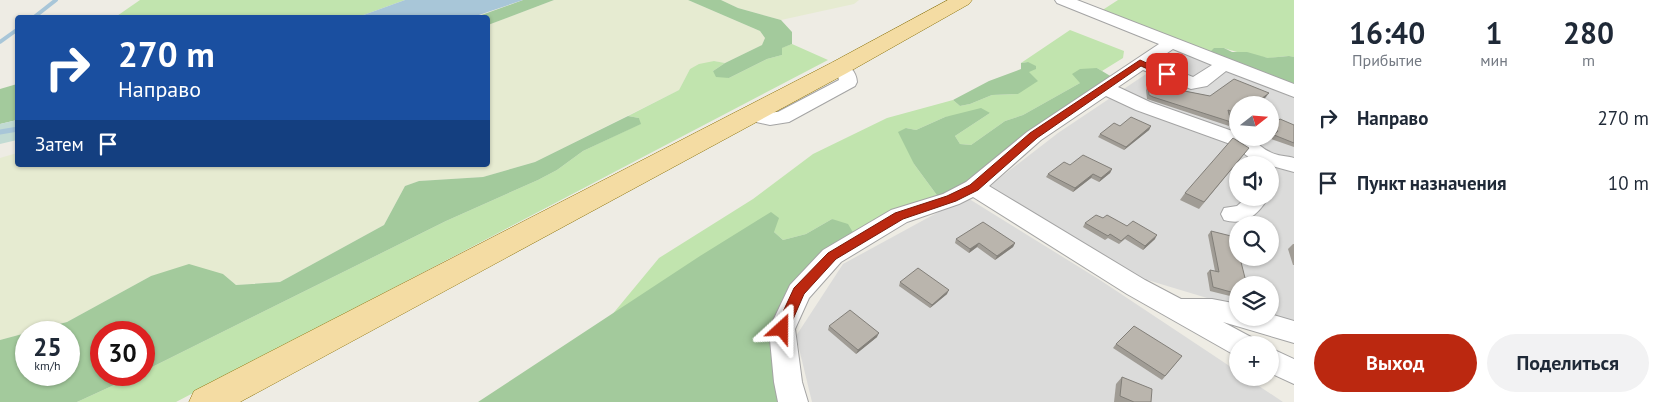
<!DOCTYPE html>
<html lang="ru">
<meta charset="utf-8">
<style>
:root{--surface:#fff;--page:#f2f2f3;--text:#1f2937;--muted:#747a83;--accent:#bb2810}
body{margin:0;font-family:"PT Sans",sans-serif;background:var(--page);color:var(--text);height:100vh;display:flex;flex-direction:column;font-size:19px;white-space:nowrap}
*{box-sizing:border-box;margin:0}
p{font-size:16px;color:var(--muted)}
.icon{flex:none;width:28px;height:28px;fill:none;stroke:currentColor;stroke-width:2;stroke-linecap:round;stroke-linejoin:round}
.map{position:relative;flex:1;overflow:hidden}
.side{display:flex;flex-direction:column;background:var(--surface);width:375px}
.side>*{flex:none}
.banner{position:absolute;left:15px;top:15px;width:475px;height:152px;border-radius:5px;box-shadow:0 1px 4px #0004;background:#1a4fa0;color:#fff;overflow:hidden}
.needle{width:32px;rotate:73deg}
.tools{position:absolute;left:1229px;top:96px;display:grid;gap:10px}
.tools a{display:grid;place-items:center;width:50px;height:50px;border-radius:50%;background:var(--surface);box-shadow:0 1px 4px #0004;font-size:25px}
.speed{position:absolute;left:15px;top:321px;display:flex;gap:10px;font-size:25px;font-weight:700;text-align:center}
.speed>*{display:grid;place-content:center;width:65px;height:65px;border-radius:50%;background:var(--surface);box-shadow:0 1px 4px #0004;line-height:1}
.speed small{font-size:12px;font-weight:400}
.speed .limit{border:8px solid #d22;background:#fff;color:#111}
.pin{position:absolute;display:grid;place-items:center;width:42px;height:42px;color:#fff;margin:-21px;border-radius:10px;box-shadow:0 2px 8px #0006}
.me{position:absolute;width:55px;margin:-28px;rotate:24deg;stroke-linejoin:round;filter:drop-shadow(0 0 4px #0008)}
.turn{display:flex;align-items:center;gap:18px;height:105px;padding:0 20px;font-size:22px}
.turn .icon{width:65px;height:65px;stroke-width:2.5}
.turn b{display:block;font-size:35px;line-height:42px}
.then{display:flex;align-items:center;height:48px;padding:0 20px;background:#0003;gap:10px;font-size:19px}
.eta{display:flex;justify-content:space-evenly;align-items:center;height:85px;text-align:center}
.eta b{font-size:30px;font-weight:600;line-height:35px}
.cta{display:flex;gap:10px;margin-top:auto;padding:10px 20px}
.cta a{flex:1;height:58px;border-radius:30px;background:var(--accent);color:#fff;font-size:20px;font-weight:600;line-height:58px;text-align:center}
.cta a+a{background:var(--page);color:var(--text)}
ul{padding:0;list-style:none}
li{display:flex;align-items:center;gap:15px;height:65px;padding:0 20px}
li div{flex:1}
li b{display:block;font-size:19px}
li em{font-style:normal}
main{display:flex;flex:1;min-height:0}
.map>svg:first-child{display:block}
.residential{fill:#dbdbda;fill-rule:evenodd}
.farmland{fill:#e6ebd1}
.grass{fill:#c1e4ae}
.forest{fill:#a3ca9c}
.wetland{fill:#c2dbd3}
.water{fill:#a8c6d8}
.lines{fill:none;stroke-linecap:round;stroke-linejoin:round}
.stream-far1{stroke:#a8c6d8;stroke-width:4}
.stream{stroke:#a8c6d8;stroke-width:5}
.minor-casing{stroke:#a4a4a4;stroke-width:2}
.major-casing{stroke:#8b730c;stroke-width:1}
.minor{fill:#fff;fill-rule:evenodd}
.major{fill:#f4dca3;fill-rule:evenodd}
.wall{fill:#a09c95}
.shaded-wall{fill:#827f79}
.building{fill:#bab5ad;stroke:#827f79}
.route{fill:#bb2810;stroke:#7a1a0a}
</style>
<main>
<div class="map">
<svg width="1294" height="402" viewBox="0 0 1294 402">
<rect width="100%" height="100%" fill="#eeece4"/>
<!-- residential -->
<g class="residential">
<path d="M1179,52L1294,98V323L1270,316V285H1238L1237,307L1144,279L988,187L1058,133ZM1238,105H1270V138H1238ZM1238,165H1270V198H1238ZM1238,225H1270V258H1238Z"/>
<polygon points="966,197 1100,280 1237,371 1238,378 1247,378 1283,402 812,402 796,336 843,264"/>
</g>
<!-- farmland -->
<g class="farmland">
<polygon points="554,0 688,0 760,31 765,38 762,45 725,63 714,61 690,69 679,90 535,162 483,177 419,181 405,186 384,225 280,282 236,285 223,274 151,276 67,322 0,340 0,158 17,153 18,165 488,165 488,25"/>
<polygon points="721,0 859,0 854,4 781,20 738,8"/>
</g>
<!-- grass -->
<g class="grass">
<polygon points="140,0 405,0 358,17 114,18"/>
<path d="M1118,0H1294V57C1286,55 1279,57 1270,58C1264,58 1230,51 1224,48L1208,54L1101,11Z"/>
<polygon points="1070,30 1124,51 1123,58 1102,71 1097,68 1080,83 1023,115 1005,121 971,145 960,144 955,136 990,113 945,117 916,130 906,128 914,164 939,198 854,234 832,219 806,234 783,240 774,232 611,316 659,258 753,199 813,154 887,118 953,100 960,106 970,104 992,95 1018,94 1029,72 1028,62 1021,63"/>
<polygon points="792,44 828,60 176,402 77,402 136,375 144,375 144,371 446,221 538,180 557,170 583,151 640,124 639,118 628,116 679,90 690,69 699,64 714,61 725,63 713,71 729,78 767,59 782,55 781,48"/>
</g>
<!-- forest -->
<g class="forest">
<polygon points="523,0 554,0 488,25 488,18 473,18"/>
<polygon points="688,0 721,0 738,8 781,20 792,32 792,44 782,48 782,55 767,59 729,78 716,77 713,71 725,63 762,45 765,38 760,31"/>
<polygon points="1214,48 1224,48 1232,52 1247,52 1268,58 1289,56 1294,57 1294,87 1208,54"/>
<polygon points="1028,62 1036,66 1036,69 1029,72 1038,81 1018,94 992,95 970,104 960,106 953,100 989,81 1021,69 1021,63"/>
<polygon points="1097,68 1112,77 969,185 939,198 914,164 898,132 906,128 916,130 945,117 981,108 990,113 955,136 960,144 971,145 1005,121 1023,115 1080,83 1072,74 1080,69"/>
<polygon points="17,84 17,120 0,124 0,89"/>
<polygon points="628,116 639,118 641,124 583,151 557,170 538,180 446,221 144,371 144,332 101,332 101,375 136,375 77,402 0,402 0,340 26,333 26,375 69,375 69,332 28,332 67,322 151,276 189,264 223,274 236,285 280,282 384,225 405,186 419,181 483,177 535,162"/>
<polygon points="771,212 779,218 774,232 783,240 806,234 832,219 848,224 854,234 793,286 784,402 478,402 700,256"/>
</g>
<!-- wetland -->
<polygon class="wetland" points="17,120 17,140 0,144 0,124"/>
<!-- water -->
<polygon class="water" points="405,0 523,0 473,17 358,17"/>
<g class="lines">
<!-- stream-far1 -->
<g class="stream-far1">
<polyline points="33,18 56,0"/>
<polyline points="0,42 18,29"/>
</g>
<!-- stream -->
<polyline class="stream" points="0,132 18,129"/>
<!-- minor casing -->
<g class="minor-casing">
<g id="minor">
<path d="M1055,0H1077L1294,84V97L1226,71L1207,86L1191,89L1143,70L1118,87L1150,102L1238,133V138C1259,138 1255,145 1270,152C1277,156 1287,156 1294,158V172L1272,166L1270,169V165H1251V159L1233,145L1136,110L1106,96L1041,140L989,186L1145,280L1181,299H1212L1238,304V318H1270V314L1294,321V343L1223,322L1251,337L1255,345H1238V355L1231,353L1127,294L973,197L959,204L907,222L841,262L809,298L795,329L802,382L808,402H778L774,382L769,329L790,285L823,250L891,210L943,194L966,182L1027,132L1159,44L1057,3ZM1173,49L1212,65L1193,77L1154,62Z"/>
<path d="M839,63C850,65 856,71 857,82L855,86L789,122L770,125L743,119L740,115L743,111C755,108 766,113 778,112L839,80L838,76L830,68L833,64Z"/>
<path d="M1246,198H1268C1258,215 1245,226 1224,220L1221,214L1224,208L1237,206Z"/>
<polygon points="1270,348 1294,359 1294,384 1270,373"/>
</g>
</g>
<!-- major casing -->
<g class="major-casing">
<polygon id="major" points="948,0 972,0 969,4 847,73 240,402 189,402 194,391 831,63"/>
</g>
<!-- minor -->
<use href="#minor" class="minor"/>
<!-- major -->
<use href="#major" class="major"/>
</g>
<!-- wall -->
<g class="wall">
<polygon points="1148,86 1163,89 1164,87 1210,96 1266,97 1256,105 1238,105 1238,118 1229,115 1231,122 1229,126 1147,99 1146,90"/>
<polygon points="1294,125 1294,147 1271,139 1274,135 1270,133 1270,128"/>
<polygon points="1120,126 1151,126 1149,130 1124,150 1098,137 1100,134"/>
<polygon points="1249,148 1199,209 1180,200 1185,193"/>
<polygon points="1070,165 1112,169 1110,173 1099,182 1091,178 1073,192 1046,177 1048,174"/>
<polygon points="1103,218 1127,226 1155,239 1143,250 1125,239 1119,244 1108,238 1105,240 1083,227 1085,223"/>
<polygon points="1211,231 1238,285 1238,298 1210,291 1207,273 1210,270 1215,271 1208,235"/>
<polygon points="956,239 1015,243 1013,247 995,260 977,247 969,253 955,243"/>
<polygon points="1293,244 1294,244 1294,265 1293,265 1288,249"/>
<polygon points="900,282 947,294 930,308 899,286"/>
<polygon points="829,326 877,337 856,354 828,330"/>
<polygon points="1116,344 1182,356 1162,380 1113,348"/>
<polygon points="1122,377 1151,402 1114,402 1116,384"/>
</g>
<!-- shaded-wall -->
<g class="shaded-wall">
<polygon points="1269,93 1266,97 1256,105 1253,105"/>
<polygon points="1151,126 1149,130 1124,150 1126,147"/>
<polygon points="1112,169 1110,173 1099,182 1101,178"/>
<polygon points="1093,174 1091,178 1073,192 1075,188"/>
<polygon points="1157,235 1155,239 1143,250 1145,246"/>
<polygon points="979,243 977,247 969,253 970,249"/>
<polygon points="1015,243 1013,247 995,260 997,256"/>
<polygon points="949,290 947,294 930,308 932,305"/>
<polygon points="879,333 877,337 856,354 858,350"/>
</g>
<!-- building -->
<g class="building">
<polygon points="1234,79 1269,93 1253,105 1238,105 1238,114 1228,110 1231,122 1153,97 1149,95 1148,86 1165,89 1164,87 1210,96"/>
<polygon points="1131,117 1151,126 1126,147 1100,134 1114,123 1120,126"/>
<polygon points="1280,119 1294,125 1294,143 1274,135 1278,131 1270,128"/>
<polygon points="1233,138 1249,148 1204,202 1185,193"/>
<polygon points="1083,155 1112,169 1101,178 1093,174 1075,188 1048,174 1064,162 1070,165"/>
<polygon points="1096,215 1103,218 1107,215 1127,226 1133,221 1157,235 1145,246 1128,235 1121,241 1110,234 1108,236 1085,223"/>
<polygon points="983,222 1015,243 997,256 979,243 970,249 956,239"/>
<polygon points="1211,231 1235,237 1238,245 1238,258 1240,258 1245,278 1252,279 1253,285 1238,285 1238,294 1213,287 1210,270 1219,272"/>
<polygon points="918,268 949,290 932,305 900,282"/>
<polygon points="850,310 879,333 858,350 829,326"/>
<polygon points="1134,326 1182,356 1165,376 1116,344"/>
<polygon points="1122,377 1152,389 1151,402 1134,402 1120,396"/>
</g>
<!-- route -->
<polygon class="route" points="1140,60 1171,74 1167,77 1163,76 1141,66 1037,138 978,190 956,201 903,219 836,259 804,294 787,333 782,334 777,333 775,329 794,288 828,253 895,213 947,196 970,185 1030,133"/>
</svg>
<div class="tools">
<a><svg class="needle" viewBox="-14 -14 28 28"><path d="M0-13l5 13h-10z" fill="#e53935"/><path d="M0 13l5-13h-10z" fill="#747a83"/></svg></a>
<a><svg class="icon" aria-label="sound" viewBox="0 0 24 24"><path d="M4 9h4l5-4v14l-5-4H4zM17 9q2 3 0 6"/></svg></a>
<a><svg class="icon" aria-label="search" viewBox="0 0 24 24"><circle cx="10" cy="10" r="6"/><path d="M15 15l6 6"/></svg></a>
<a><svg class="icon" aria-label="layers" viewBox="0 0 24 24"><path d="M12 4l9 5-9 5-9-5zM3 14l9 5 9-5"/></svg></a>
<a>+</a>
</div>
<div class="speed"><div>25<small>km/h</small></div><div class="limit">30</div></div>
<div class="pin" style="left:1167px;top:74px;background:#d93025"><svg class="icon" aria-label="arrive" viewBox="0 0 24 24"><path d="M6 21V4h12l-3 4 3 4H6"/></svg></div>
<svg class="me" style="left:782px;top:329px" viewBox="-20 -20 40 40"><path d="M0-17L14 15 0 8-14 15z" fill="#bb2810" stroke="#fff" stroke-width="4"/></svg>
<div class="banner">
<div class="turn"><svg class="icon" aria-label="right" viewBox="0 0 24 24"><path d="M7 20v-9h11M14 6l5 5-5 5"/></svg><div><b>270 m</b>Направо</div></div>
<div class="then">Затем<svg class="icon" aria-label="arrive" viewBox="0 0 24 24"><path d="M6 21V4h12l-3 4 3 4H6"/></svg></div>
</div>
</div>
<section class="side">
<div class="eta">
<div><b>16:40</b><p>Прибытие</p></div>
<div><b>1</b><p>мин</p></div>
<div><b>280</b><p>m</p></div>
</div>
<ul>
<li><svg class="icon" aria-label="right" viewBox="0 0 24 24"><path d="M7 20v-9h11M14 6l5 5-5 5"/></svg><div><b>Направо</b></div><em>270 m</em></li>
<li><svg class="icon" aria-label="arrive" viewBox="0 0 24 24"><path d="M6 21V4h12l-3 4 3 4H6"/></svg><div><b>Пункт назначения</b></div><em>10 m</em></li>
</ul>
<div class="cta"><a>Выход</a><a>Поделиться</a></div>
</section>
</main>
